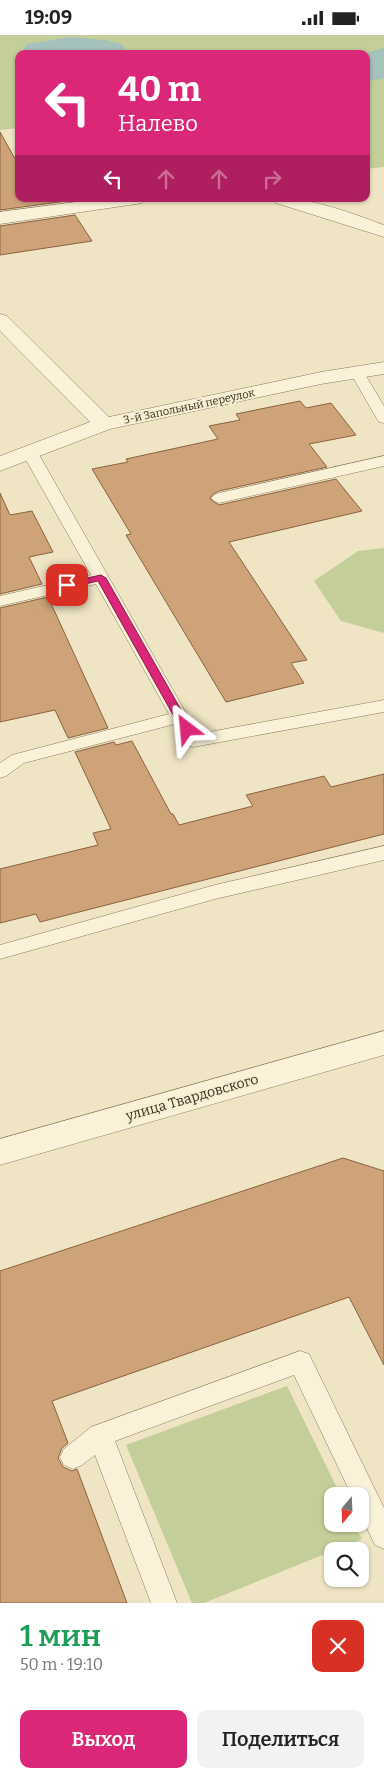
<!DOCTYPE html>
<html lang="ru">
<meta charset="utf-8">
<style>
:root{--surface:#fff;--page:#f2f2f2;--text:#222;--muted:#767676;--accent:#db2777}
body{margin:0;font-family:Bitter,serif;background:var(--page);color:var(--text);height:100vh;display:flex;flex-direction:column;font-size:19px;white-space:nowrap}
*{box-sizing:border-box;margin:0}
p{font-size:16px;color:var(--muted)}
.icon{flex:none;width:28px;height:28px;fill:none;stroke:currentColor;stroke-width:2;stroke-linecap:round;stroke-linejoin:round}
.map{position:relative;height:1568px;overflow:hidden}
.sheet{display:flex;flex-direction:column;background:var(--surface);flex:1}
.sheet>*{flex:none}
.hud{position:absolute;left:15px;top:15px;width:355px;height:152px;border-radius:10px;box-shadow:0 1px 4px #0004;background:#db2777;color:#fff;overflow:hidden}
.needle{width:32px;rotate:199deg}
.controls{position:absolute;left:324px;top:1452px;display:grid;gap:10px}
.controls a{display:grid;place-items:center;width:45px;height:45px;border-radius:10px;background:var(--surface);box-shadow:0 1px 4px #0004;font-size:25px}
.pin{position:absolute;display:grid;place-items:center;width:42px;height:42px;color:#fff;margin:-21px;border-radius:10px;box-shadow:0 2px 8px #0006}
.me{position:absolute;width:55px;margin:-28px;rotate:331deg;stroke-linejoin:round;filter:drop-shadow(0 0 4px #0008)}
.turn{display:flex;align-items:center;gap:18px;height:105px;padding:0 20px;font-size:22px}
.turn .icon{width:65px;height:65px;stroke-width:2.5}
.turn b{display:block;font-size:35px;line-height:42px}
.lanes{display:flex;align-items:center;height:48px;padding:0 20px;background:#0003;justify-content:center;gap:25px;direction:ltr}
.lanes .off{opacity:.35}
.round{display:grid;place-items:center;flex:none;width:52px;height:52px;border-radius:10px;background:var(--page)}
.overview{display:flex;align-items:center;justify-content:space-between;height:85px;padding:0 20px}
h1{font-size:30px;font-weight:600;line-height:38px;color:#1e9e55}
.primary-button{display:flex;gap:10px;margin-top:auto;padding:10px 20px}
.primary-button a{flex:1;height:58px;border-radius:10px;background:var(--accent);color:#fff;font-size:20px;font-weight:600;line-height:58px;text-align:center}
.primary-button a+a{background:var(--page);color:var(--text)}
.status{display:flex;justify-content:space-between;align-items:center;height:35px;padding:0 25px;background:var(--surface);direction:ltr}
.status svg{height:14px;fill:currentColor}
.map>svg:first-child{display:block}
.green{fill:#c3ce98}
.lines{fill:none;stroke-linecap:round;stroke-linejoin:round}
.river{fill:#a6c2bc;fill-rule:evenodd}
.building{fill:#cea379;stroke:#8a623f}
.lane-casing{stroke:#8a775a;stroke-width:1}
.street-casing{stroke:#8a775a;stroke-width:1}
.lane{fill:#f9f2d8;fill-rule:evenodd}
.street{fill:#f9f2d8;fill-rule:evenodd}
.route{fill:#db2777;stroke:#8e194d}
.labels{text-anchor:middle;stroke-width:4;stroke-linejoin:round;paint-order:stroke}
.far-street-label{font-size:11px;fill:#3a2e1e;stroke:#f6efd4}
.street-label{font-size:14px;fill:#3a2e1e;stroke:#f6efd4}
</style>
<div class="status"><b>19:09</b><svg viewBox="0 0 49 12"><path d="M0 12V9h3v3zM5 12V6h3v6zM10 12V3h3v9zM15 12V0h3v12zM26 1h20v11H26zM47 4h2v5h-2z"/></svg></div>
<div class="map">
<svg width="384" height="1568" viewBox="0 0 384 1568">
<rect width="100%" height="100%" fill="#efe5c4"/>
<!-- green -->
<g class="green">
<polygon points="0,0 384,0 384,132 366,134 366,19 19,19 19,93 0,95"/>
<polygon points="384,513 384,598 341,586 314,546 358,516"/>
<polygon points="287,1351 341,1461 332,1461 332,1489 354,1489 362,1504 204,1568 192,1568 126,1410"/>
</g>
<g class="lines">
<!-- river -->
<g class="river">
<polygon points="70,2 105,5 122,9 128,19 21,19 27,9"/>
<polygon points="384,13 384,43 366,47 366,19 362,19"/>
</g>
</g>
<!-- building -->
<g class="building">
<polygon points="0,97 19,131 19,164 64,164 66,166 0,175"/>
<polygon points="75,180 92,206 0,220 0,191"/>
<polygon points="300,366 306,373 331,368 356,400 309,409 327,432 219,456 213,459 210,464 219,470 336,444 362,476 229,507 307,625 291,628 304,648 226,667 126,500 131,499 92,434 128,427 126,424 218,404 209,391 240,385 236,379"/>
<polygon points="0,458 10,480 32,476 53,517 29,522 42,549 0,559"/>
<polygon points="48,562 108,693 68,703 55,675 0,687 0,573"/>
<polygon points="132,706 171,779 173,779 179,790 253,771 246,760 324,741 331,752 384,739 384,799 40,887 36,879 0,888 0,834 98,810 93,798 111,794 75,717 114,707 116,710"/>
<polygon points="343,1123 384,1136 384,1330 349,1262 52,1366 68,1408 62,1413 58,1423 63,1432 72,1436 77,1434 127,1568 0,1568 0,1236"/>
</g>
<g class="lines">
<!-- lane casing -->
<g class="lane-casing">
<g id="lane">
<polygon points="358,335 363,336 384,371 384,388 379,387 377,384 351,339 353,336"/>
<polygon points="30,413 35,415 38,418 198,699 384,665 384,677 193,712 187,710 175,689 24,728 6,741 0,743 0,728 12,720 169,679 96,549 0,571 0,561 91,540 22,418 25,415"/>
<polygon points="384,421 384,431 219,468 214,466 211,463 214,460 219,458"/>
<polygon points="384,811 384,825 215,864 0,924 0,910 215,850"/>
<polygon points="300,1316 309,1319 384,1473 384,1514 375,1510 360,1479 360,1461 352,1461 294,1340 115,1406 177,1568 151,1568 95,1420 82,1430 73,1434 64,1430 60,1422 64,1414 91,1392"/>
</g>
</g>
<!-- street casing -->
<g class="street-casing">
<g id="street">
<polygon points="98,164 145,164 142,168 136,169 0,189 0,177"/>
<path d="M273,164C311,162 348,177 384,190V202L276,168Z"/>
<polygon points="0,279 7,281 109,382 321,337 384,327 384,339 321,349 110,394 0,436 0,421 90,387 0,296"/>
<polygon points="384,996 384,1020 0,1130 0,1104"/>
</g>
</g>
<!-- lane -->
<use href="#lane" class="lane"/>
<!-- street -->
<use href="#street" class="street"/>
</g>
<!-- route -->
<polygon class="route" points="101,540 106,543 192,694 190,696 183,696 181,694 98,546 67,553 62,550 64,548"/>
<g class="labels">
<!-- far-street labels -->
<g class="far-street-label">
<text transform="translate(189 371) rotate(-12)" y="4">3-й Запольный переулок</text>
</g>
<!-- street labels -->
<g class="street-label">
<text transform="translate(192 1062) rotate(-16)" y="5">улица Твардовского</text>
</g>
</g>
</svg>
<div class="controls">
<a><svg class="needle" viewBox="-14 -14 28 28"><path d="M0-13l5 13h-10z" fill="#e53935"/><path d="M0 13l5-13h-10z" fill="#767676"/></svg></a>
<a><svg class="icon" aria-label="search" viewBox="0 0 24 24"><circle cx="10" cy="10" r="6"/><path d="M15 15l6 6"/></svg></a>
</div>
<div class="pin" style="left:67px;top:550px;background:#d93025"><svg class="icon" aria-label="arrive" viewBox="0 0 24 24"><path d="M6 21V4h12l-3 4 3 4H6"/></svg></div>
<svg class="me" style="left:187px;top:694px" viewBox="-20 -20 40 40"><path d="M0-17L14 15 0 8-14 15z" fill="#db2777" stroke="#fff" stroke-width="4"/></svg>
<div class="hud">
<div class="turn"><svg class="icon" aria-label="left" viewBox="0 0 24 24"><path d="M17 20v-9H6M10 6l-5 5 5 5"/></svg><div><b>40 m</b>Налево</div></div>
<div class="lanes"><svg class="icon" aria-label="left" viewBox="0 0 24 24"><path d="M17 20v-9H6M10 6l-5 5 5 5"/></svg><svg class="icon off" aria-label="ahead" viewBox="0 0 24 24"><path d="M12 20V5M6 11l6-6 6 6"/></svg><svg class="icon off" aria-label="ahead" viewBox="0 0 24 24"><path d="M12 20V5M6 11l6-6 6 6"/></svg><svg class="icon off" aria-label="right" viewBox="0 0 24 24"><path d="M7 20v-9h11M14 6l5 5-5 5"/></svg></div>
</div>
</div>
<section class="sheet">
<div class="overview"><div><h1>1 мин</h1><p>50 m · 19:10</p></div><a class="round" style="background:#d93025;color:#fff"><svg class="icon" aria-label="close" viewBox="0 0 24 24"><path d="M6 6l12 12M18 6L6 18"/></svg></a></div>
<div class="primary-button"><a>Выход</a><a>Поделиться</a></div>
</section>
